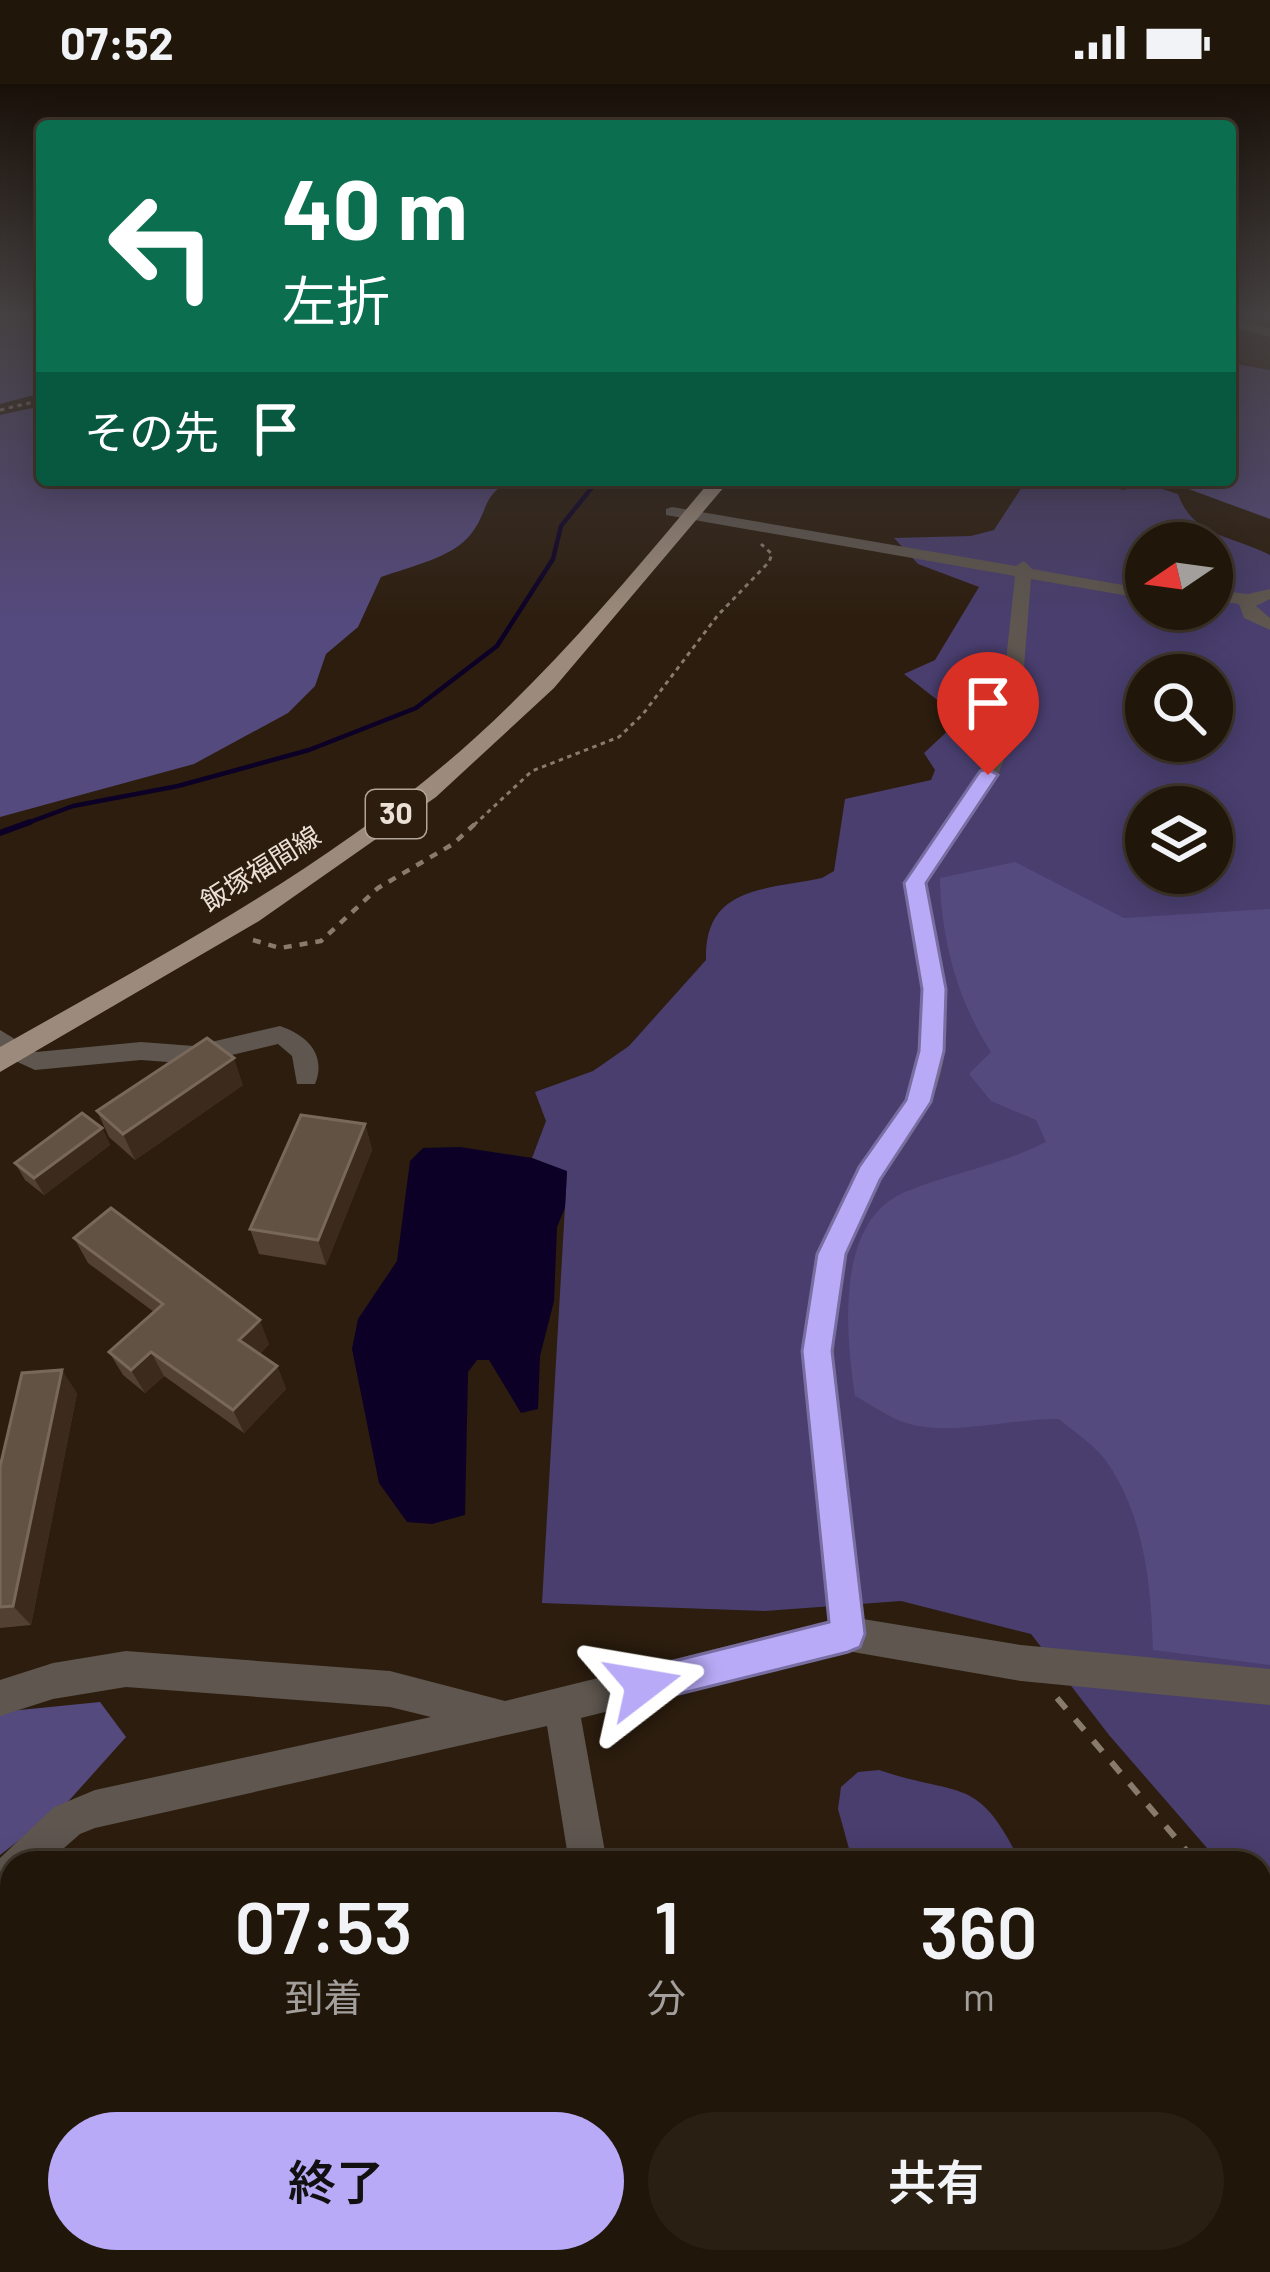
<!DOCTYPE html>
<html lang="ja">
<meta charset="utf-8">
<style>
:root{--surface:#21160a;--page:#291f13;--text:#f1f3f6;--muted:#a29f9c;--line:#3e352b;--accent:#b9aaf7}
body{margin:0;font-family:Barlow,"Noto Sans JP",sans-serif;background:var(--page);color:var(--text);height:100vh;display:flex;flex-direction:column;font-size:45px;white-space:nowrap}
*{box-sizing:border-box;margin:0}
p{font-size:39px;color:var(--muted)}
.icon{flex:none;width:66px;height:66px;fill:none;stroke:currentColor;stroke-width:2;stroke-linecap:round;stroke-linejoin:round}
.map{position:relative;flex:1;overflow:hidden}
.sheet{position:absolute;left:0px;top:1767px;width:1272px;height:423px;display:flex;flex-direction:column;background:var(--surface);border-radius:36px 36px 0 0;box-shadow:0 6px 30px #0003,0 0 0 3px var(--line)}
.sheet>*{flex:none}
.hud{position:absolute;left:36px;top:36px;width:1200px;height:366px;border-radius:12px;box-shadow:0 6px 30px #0003,0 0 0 3px var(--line);background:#0b6e4f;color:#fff;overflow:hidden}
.needle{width:78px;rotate:257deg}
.tools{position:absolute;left:1125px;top:438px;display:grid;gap:24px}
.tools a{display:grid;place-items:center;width:108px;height:108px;border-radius:50%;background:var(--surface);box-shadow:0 6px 30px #0003,0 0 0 3px var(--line);font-size:60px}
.pin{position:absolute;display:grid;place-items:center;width:102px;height:102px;color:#fff;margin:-123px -51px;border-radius:50% 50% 50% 0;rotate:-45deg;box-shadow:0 0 12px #0007}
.pin .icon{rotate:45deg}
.me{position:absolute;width:132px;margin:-66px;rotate:76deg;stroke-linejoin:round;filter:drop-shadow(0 0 9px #0008)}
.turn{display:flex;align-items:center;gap:42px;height:252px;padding:0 48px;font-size:54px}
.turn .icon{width:156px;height:156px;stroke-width:2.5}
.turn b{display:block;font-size:84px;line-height:102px}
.then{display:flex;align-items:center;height:114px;padding:0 48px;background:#0003;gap:24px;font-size:45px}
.eta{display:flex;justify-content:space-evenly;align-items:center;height:204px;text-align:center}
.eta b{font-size:72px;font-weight:600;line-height:84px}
.button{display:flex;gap:24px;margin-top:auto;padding:24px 48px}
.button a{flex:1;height:138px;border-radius:72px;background:var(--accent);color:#111;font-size:48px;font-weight:600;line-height:138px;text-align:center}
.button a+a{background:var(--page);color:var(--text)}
.status{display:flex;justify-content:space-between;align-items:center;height:84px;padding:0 60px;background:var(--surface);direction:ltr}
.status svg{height:33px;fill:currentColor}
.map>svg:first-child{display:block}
.green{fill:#493e6e;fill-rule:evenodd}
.forest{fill:#554a7e}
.water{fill:#0c0026}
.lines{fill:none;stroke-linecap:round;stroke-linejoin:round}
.stream-far1{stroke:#0c0026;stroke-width:4.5}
.stream{stroke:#0c0026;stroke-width:6}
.path-far2{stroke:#887b6e;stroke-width:3;stroke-dasharray:4.5 4.5;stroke-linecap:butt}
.path-far1{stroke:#887b6e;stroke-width:4.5;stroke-dasharray:8 8;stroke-linecap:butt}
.path{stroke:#887b6e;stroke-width:6;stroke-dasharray:14 14;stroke-linecap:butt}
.minor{fill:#5e564f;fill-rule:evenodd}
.major{fill:#9c8b7c;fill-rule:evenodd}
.wall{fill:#524132}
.shaded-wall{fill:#3c2b1c}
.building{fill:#625244;stroke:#78685b;stroke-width:3}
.route{fill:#b9aaf7;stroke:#786ea1;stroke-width:3}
.labels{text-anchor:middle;stroke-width:9;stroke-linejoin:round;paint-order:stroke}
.far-street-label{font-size:27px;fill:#ebe0d6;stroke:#2c1d0e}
.shield{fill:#2c1d0e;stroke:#b2a69a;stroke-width:3}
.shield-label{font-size:30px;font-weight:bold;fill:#ebe0d6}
</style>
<div class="status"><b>07:52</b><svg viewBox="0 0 49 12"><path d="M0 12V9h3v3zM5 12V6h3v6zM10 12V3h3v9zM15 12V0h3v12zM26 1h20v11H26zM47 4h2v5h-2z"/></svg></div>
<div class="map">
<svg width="1270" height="2188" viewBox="0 0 1270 2188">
<rect width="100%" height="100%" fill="#2c1d0e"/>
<!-- green -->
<g class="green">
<path d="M1002,396H1096L1123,406L1146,400L1178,410C1193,453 1234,452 1270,471V1837L1260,1825V1779H1220L1109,1651L1031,1550L901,1517L765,1527L542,1519L567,1088L532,1074L546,1037L535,1008L593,987L629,962L706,876C704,802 765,806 822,794L834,787L845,715L931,696L935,686L924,669L952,643L945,622L904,590L935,576L979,503L918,480L894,454L971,452L994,446L1022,403ZM1146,459H1212V525H1146ZM1146,591H1212V657H1146ZM1146,723H1212V789H1146Z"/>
<path d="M879,1686C961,1714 977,1689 1021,1779H853L838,1725L841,1703L858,1688Z"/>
<polygon points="1260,2069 1270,2073 1270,2188 1068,2188 1066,2178 1260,2178"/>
</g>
<!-- forest -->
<g class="forest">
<polygon points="0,232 42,232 42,309 0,320"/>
<polygon points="1230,279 1270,286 1270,435 1164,396 1230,396"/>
<path d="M42,322V396H511C481,412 489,427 471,450C453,474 408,483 381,493L358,543L326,570L315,602L288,629L194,680L0,733V331Z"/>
<path d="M1015,778L1124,834L1270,825V1581L1153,1566C1151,1502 1145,1436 1109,1381C1098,1363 1075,1349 1059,1335C1011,1334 952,1353 906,1339C889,1334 871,1320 855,1312C846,1252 834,1138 905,1108C951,1089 1001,1081 1046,1058L1036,1036L991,1017L969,990L991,968C958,918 941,855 940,794Z"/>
<polygon points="100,1618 126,1653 65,1721 0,1771 0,1628"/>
</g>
<!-- water -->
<polygon class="water" points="460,1063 532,1074 567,1087 565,1124 557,1143 554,1217 540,1272 538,1325 521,1329 489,1276 477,1276 468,1288 465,1431 432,1440 407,1438 379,1399 352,1265 358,1235 397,1177 410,1077 423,1064"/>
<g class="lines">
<!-- stream-far1 -->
<polyline class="stream-far1" points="22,741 73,722 178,702 309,666 416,624 497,562 553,475 561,442 598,396"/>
<!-- stream -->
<polyline class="stream" points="0,749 30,738"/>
<!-- path-far2 -->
<g class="path-far2">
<polyline points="0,326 42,316"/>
<polyline points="474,741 532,687 619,653 643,630 718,531 769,478 772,470 761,460"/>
</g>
<!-- path-far1 -->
<polyline class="path-far1" points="253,856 280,864 321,857 378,804 453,760 477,738"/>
<!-- path -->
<g class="path">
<polyline points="1057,1614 1197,1779"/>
<polyline points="1260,1854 1270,1866"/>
</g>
<!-- minor -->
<g class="minor">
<polygon points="1230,234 1270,245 1270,253 1230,242"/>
<path d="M672,423L1016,482L1024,477L1032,485L1146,505V515L1031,495L1020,633L998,691L926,799C939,869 964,955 928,1023C902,1073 858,1116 845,1173C818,1288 849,1420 863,1535L1021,1561L1270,1585V1621L1021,1597L847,1567L581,1634L607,1779H569L547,1642L95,1744L80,1750L47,1779H12V1821L0,1826V1774L54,1723L95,1706L431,1633L390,1623L126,1603L53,1615L0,1632V1596L53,1579L126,1567L390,1587L505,1617L829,1537L802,1267L817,1170L858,1084L906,1016L920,967L922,905L904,799L978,691L1000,633L1015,492L666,431V425Z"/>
<polygon points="1270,505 1270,515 1256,522 1270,534 1270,546 1244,534 1239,520 1212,516 1212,506 1248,510"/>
<path d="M280,942C307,951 327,971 315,1000H297L292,972L278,960L194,980L141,976L35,986L0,970V946L36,968L141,958L194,962Z"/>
<polygon points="0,1842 12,1847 12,1923 0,1918"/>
<polygon points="70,2178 114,2178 118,2188 72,2188"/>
<polygon points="600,2178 684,2178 686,2188 600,2188"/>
<polygon points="919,2178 965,2178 970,2188 923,2188"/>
</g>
<!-- major -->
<path class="major" d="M711,396H730L554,604L436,713L259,837L0,988V963C164,870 335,781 476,653C562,575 636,485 711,396Z"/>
</g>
<!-- wall -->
<g class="wall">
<polygon points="243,1001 135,1076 109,1053 97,1027"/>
<polygon points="365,1040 372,1066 326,1181 259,1170 250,1145"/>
<polygon points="102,1044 110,1061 44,1111 25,1096 15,1079"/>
<polygon points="74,1154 269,1260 260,1270 277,1282 286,1305 244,1349 164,1292 145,1309 123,1291 109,1268 154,1228 88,1179"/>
<polygon points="77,1309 31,1541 0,1544 0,1383"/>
</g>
<!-- shaded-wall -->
<g class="shaded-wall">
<polygon points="234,974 243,1001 135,1076 123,1050"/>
<polygon points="365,1040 372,1066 326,1181 318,1156"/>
<polygon points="102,1044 110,1061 44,1111 34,1094"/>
<polygon points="260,1236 269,1260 250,1280 239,1256"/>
<polygon points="151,1268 164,1292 145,1309 131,1286"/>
<polygon points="277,1282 286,1305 244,1349 233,1326"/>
<polygon points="62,1286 77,1309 31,1541 13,1522"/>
</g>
<!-- building -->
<g class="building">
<polygon points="207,954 234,974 123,1050 97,1027"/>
<polygon points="82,1029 102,1044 34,1094 15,1079"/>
<polygon points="301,1031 365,1040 318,1156 250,1145"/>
<polygon points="111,1124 260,1236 239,1256 277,1282 233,1326 151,1268 131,1286 109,1268 163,1220 74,1154"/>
<polygon points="62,1286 13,1522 0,1523 0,1383 22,1289"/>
</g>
<!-- sky -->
<linearGradient id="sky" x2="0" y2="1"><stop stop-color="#181008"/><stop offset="0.43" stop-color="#454041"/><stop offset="1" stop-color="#454041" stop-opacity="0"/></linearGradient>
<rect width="1270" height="538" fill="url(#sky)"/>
<!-- route -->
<polygon class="route" points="988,685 998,691 926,799 946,905 944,967 931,1018 880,1096 846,1170 832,1267 865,1550 860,1563 848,1568 643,1619 630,1613 625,1601 630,1588 829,1538 802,1267 817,1170 859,1083 906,1016 919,967 922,905 904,799 980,687"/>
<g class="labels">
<!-- far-street labels -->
<g class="far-street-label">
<text transform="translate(261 785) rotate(-32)" y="9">飯塚福間線</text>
</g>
<!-- shield labels -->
<rect class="shield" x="366" y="706" width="60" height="48" rx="9"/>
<g class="shield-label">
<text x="396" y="740">30</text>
</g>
</g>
</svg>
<div class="tools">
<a><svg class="needle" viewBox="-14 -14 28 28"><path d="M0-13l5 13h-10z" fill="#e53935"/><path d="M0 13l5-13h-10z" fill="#a29f9c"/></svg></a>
<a><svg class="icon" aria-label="search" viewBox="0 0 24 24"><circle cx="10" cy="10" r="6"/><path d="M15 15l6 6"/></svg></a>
<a><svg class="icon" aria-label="layers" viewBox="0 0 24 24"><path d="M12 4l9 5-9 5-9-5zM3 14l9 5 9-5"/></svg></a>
</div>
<div class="pin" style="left:988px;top:691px;background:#d93025"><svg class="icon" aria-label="arrive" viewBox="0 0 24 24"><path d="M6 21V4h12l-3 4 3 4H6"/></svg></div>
<svg class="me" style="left:643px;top:1601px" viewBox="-20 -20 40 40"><path d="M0-17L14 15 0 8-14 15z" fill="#b9aaf7" stroke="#fff" stroke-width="4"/></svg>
<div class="hud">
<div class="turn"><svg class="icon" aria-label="left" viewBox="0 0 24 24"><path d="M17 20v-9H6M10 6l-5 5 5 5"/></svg><div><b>40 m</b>左折</div></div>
<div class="then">その先<svg class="icon" aria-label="arrive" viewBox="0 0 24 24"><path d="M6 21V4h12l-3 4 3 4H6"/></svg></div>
</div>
<section class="sheet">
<div class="eta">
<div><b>07:53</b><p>到着</p></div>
<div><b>1</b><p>分</p></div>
<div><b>360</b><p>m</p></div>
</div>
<div class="button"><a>終了</a><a>共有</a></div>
</section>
</div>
